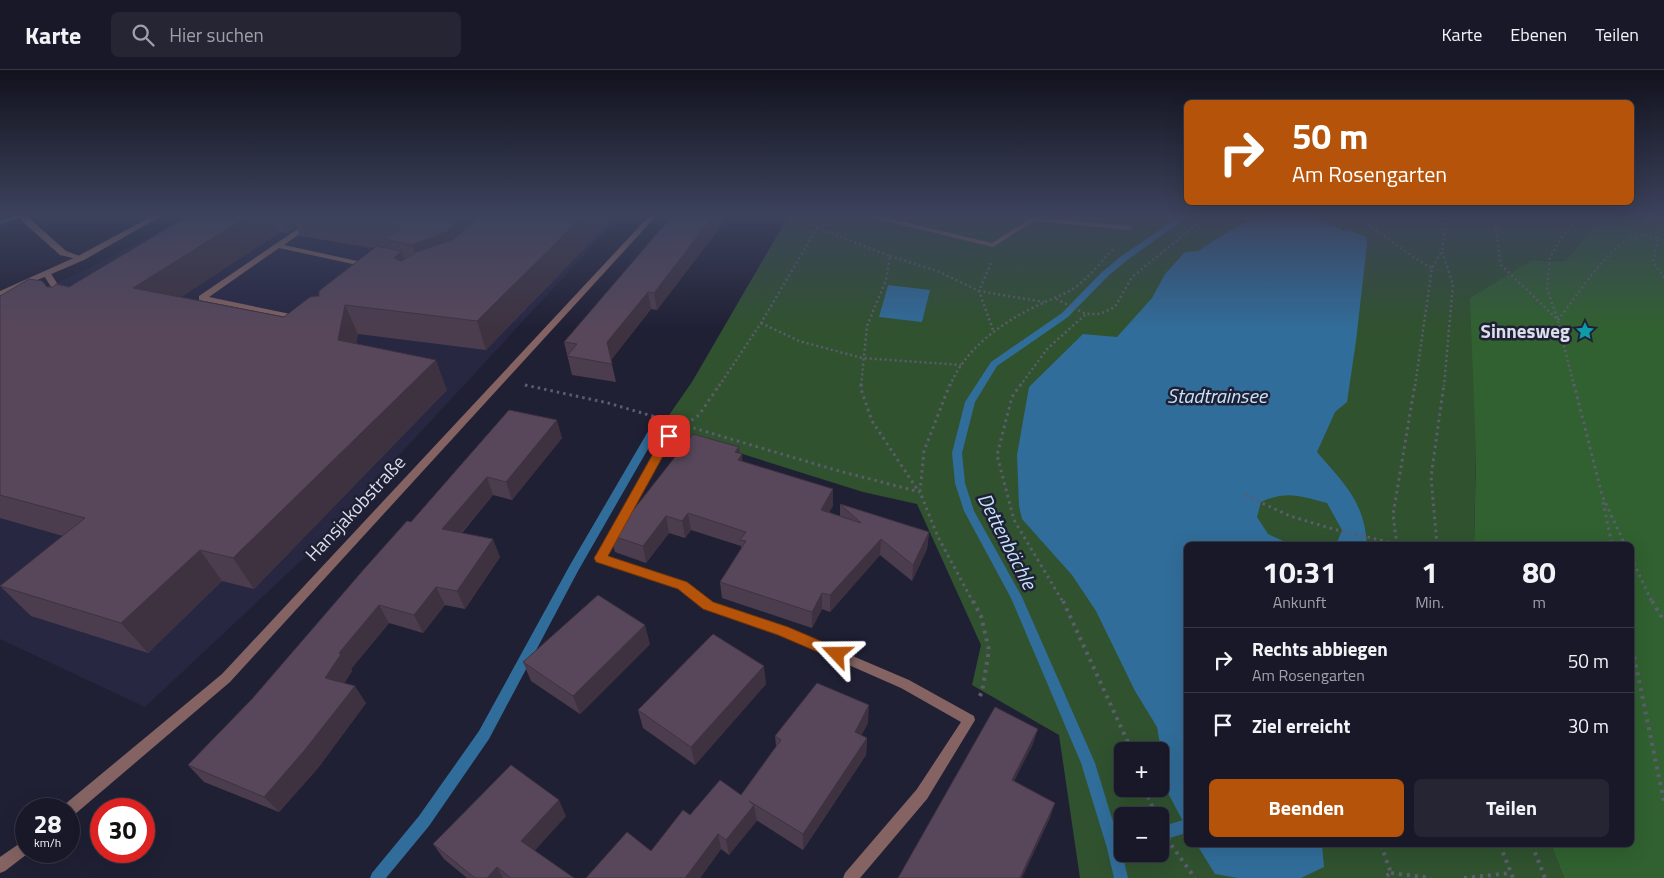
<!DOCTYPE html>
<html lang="de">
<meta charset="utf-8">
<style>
:root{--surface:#181828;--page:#252534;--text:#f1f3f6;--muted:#9fa0a8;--line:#363745;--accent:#b45309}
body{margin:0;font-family:"Titillium Web",sans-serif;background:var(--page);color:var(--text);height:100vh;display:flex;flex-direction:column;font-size:19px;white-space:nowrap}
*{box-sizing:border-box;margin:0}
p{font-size:16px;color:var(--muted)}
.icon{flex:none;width:28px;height:28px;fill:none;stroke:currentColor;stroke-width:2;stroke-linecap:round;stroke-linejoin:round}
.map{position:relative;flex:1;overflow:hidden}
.side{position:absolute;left:1184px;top:472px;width:450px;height:305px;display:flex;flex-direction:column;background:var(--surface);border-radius:8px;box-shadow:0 5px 20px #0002,0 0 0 1px var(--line)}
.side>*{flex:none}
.banner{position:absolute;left:1184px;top:30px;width:450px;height:105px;border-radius:8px;box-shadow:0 5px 20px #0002,0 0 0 1px var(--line);background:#b45309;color:#fff;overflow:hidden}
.controls{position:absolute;left:1114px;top:672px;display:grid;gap:10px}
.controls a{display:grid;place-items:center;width:55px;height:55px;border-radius:8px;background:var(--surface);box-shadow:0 5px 20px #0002,0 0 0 1px var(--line);font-size:25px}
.speed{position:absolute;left:15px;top:728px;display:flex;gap:10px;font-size:25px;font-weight:700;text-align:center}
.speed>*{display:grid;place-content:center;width:65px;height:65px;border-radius:50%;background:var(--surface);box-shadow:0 5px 20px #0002,0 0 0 1px var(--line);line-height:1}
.speed small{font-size:12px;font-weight:400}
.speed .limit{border:8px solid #d22;background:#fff;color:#111}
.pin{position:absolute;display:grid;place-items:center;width:42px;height:42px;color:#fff;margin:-21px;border-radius:10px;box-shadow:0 2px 8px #0006}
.me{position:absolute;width:55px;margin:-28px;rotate:293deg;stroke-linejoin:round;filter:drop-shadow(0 0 4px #0008)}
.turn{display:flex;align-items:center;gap:18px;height:105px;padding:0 25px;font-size:22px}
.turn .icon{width:65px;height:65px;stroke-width:2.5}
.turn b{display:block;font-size:35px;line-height:42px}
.eta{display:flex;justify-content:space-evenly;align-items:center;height:85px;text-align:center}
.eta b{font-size:30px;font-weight:700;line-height:35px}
.primary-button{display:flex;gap:10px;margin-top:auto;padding:10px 25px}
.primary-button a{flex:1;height:58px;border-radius:8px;background:var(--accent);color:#fff;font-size:20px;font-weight:700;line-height:58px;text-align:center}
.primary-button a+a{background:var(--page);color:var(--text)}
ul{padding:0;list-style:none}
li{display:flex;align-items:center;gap:15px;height:65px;padding:0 25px;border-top:1px solid var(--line)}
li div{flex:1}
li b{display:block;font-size:19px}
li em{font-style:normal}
header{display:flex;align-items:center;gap:30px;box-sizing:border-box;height:70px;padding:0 25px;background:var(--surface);border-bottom:1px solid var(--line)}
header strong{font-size:24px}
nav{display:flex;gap:28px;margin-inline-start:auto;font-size:18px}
.search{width:350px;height:45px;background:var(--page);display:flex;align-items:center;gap:12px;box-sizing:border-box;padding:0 18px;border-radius:8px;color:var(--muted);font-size:19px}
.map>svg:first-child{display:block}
.built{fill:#272742}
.green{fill:#30522f;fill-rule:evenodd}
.forest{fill:#316130}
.water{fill:#316d9a}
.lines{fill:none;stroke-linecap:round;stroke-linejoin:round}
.stream{fill:#316d9a;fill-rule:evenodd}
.path-far2{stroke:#5c5c6f;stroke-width:2.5;stroke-dasharray:2 3;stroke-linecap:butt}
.path-far1{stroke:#5c5c6f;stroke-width:3;stroke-dasharray:2.5 4;stroke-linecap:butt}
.path{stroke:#5c5c6f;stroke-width:4;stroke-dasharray:3 5;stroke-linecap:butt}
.service{fill:#846362;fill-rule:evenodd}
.minor{fill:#846362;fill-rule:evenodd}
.tertiary{fill:#846362;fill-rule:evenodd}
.wall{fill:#4c3d4e;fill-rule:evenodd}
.shaded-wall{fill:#3e3240}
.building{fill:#58475b;stroke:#3e3240}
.route{fill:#b45309;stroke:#753606}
.labels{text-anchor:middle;stroke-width:5;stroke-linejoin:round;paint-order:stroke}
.poi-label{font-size:19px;font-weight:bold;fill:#dcddeb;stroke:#202035;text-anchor:end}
.street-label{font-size:19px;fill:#dcddeb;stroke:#202035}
.water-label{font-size:20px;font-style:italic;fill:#c4e4fe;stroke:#202035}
</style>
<header>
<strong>Karte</strong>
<div class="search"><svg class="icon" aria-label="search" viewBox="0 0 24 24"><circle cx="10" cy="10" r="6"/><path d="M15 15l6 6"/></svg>Hier suchen</div>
<nav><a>Karte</a><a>Ebenen</a><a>Teilen</a></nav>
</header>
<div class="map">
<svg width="1664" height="808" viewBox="0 0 1664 808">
<rect width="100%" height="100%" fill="#202035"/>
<!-- built -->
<polygon class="built" points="186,145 621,145 305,487 145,637 0,569 0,238 87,199 159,162"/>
<!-- green -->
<path class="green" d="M789,145H1604L1565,191L1532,190L1476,385L1474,475H1186V775H1551L1564,808H1080L1059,665L972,615L981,575L917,434L863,422L660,358L692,312ZM1122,681H1160V719H1122ZM1122,746H1160V784H1122Z"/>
<!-- forest -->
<polygon class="forest" points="1604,145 1664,145 1664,808 1564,808 1551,775 1631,775 1631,475 1474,475 1476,385 1470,228 1532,190 1565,191"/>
<!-- water -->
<g class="water">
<path d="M1258,145H1307L1344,161L1347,159L1366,167L1367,174L1356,271L1347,332L1335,342L1317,382C1344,414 1364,430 1367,475H1336L1342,460L1327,433C1301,426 1287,420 1261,432L1257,447L1268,464L1292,475H1186V757L1169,725L1157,657L1135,621L1096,541L1072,505L1022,449L1019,436L1017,385L1029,317L1083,264L1117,267L1152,228L1165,204L1185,182L1198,181L1219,167Z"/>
<polygon points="888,215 930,220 922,252 879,247"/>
<polygon points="1197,775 1322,775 1324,797 1301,808 1238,808 1215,804"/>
</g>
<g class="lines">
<!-- stream -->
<g class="stream">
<polygon points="16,145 27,145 0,155 0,151"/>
<polygon points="1182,145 1190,145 1126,191 1108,206 1068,247 997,296 975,332 962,383 965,413 974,441 1022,527 1095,693 1121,778 1128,808 1114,808 1107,778 1081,693 1011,528 964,441 955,413 952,383 965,332 991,292 1062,243 1102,202 1120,187"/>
<polygon points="655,355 660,358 578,501 489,669 429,756 386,808 370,808 372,803 419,746 479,661 570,495 650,358"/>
<polygon points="1186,749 1186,763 1160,771 1160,757"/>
</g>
<!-- path-far2 -->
<g class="path-far2">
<polyline points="1311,145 1343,159"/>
<path d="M1350,145C1380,159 1403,183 1432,198"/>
<polyline points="1494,145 1501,195 1558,250"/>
<polyline points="1322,150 1330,145"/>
<polyline points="1148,152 1166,145"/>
<polyline points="817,158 890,186 886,210 867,256 861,316"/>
<polyline points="1658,168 1658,156 1664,151"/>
<polyline points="1442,182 1453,214 1444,316"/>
<polyline points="890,186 937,201 979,221 993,260"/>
<polyline points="991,193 979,221 1044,232"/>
<polyline points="1056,229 1086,244 1100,244 1115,237 1132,207 1208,145"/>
<path d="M1558,250C1576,227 1605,181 1631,168C1640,164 1649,165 1658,168L1653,192L1664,208"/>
<polyline points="761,253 799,271 862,288 961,295"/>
<polyline points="525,315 528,316"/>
<polyline points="719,316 761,253 817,158 792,145"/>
<path d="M950,316C965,277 1007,249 1043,233C1055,227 1067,224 1077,216C1091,205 1103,190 1115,177"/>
<polyline points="1020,316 1047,279 1086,244"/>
<polyline points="1415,316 1432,198 1442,181 1447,145"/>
<polyline points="1574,316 1558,251 1547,218 1550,187 1564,164 1584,145"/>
</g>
<!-- path-far1 -->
<g class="path-far1">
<polyline points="861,314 861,319 872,351 919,422"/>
<polyline points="950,314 924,381 920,422 938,467 973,532"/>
<polyline points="1021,314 1012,327 997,385 1014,450 1063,532"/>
<polyline points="1574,314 1602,425 1625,475"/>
<polyline points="525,315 608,333 659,348"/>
<polyline points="686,354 699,345 720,314"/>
<polyline points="687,356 839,401 920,422"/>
<polyline points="1245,425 1290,446 1333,459 1397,474"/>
<polyline points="1603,432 1612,475"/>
<polyline points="1397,475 1393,445 1415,314"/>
<polyline points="1437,475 1431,407 1444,314"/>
<polyline points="1631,487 1652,532"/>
</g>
<!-- path -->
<g class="path">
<polyline points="973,531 981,546 989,580 982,622 978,629"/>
<polyline points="1063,531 1132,681"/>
<polyline points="1652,531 1664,551"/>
<polyline points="1631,571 1664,732"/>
<polyline points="1145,719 1156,746"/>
<polyline points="1160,754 1172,776 1195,808"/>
<polyline points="1381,775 1391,803 1383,808"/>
<polyline points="1500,775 1513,808"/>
<polyline points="1532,775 1545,808"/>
<polyline points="1391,803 1431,808"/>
<polyline points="1464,808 1511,803"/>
</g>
<!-- service -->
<g class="service">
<polygon points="318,145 326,145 284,175 371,194 371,198 279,178 209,227 300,246 303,246 303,250 300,250 199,230 199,226"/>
<polygon points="860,145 874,145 992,173 1033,147 1129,156 1133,158 1129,160 1034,151 993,177"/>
<polygon points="22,147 28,147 66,181 85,188 81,190 60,185 22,151"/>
<polygon points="44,202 50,202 65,226 64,228 58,228 43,204"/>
</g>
<!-- minor -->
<g class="minor">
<polygon points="650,145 657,145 230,612 74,745 69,747 69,739 63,739 64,735 222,604"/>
<polygon points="669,363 674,366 607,486 687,512 712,532 787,558 909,610 974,646 975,650 927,729 860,808 843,808 845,803 917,719 961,652 901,618 851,596 779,564 704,538 679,518 596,491 595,488 596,485 664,366"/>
<polygon points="26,769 26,781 31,781 5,801 0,803 0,787"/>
</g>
<!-- tertiary -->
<polygon class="tertiary" points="154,145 163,145 84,190 0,226 0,221 78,186"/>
</g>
<!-- wall -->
<g class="wall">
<path d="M190,145H617L486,280L358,264L356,274L447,320L254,519L222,511L148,583L31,546L0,516L63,466L0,448V226L47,217H69ZM297,157L300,166L374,178L319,226L284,247L181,227L280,162L288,163Z"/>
<polygon points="724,152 657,240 651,239 611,290 616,312 572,305 564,272"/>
<polygon points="509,340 562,368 512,430 493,425 462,463 500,487 465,539 445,535 423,563 389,553 351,599 352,601 344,613 366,633 318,698 279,742 204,712 188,695 252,629 411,452"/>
<polygon points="739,377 739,384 742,384 742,391 833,436 829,442 840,446 840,434 929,462 927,479 912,511 880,485 830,542 822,539 812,558 722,528 720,512 741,479 741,476 691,460 685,468 669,463 646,493 615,482 610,465 631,443"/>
<polygon points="650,574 580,644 531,611 523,592"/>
<polygon points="766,614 695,695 643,658 638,640"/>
<polygon points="868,653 861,665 867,668 866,685 803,780 756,750 729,785 721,779 700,808 586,808 651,781 690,745 741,725 776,676 775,666"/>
<polygon points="566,746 534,781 574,808 467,808 444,789 433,774"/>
</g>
<!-- shaded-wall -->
<g class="shaded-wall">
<polygon points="250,145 272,145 280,162 151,247 133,218"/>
<polygon points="279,145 291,145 297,157 288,163"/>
<polygon points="466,145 482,145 422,203 412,175"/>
<polygon points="584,145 617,145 486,280 477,251"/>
<polygon points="714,145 723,145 724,152 657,240 654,223"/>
<polygon points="401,181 412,209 394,188"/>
<polygon points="648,222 651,239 611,290 607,272"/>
<polygon points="345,235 358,264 352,300 338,270"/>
<polygon points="436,290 447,320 254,519 233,488"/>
<polygon points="557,350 562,368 512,430 506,412"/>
<polygon points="739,377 740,387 742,384 743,401 735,382"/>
<polygon points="487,407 493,425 450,476 442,459"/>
<polygon points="833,419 833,436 821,456 821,440"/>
<polygon points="688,443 691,460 685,468 682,451"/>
<polygon points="666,446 669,463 646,493 643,476"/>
<polygon points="929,462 927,479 912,511 913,495"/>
<polygon points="493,469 500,487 465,539 457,521"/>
<polygon points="881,469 880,485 830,542 830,525"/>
<polygon points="200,480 222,511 148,583 121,553"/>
<polygon points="436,517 445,535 423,563 414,545"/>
<polygon points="822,523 822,539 812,558 812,542"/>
<polygon points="379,535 389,553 351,599 352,601 337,625 325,608 339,583"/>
<polygon points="645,555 650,574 580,644 573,626"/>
<polygon points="764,596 766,614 695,695 691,677"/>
<polygon points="355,616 366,633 318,698 279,742 264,727"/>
<polygon points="869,635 868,653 854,679 855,662"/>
<polygon points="1038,659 1033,674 1007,725 1012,710"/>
<polygon points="867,668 866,685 803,780 803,764"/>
<polygon points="559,730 566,746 529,787 521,771"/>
<polygon points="1055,733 1050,748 1022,808 1020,808"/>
<polygon points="754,735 757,751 729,785 726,770"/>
<polygon points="718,764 721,779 700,808 685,808"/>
<polygon points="497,797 503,808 487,808"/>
</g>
<!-- building -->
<g class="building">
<polygon points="190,145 250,145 133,218 284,247 310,227 319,226 319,221 377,176 401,181 394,188 401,191 416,182 454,169 481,145 584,145 477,251 345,235 338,270 436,290 233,488 200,480 121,553 0,516 85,448 0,425 0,226 29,209 42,211 47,217 53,217 56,214 69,217"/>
<polygon points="334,145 466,145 446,162 412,175 385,169 402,157"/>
<polygon points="673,145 714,145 654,223 648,222 607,272 612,294 567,286 577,274 564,272"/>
<polygon points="509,340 557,350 506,412 487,407 442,459 493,469 457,521 436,517 414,545 379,535 339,583 341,584 325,608 355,616 304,681 264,727 188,695 252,629 365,498 407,451 411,452"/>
<polygon points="693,364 739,377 735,382 742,384 738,390 833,419 821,440 861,453 840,434 929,462 913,495 881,469 830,525 822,523 812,542 720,512 746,471 740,470 746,462 688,443 682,451 666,446 643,476 610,465 629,442 631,443"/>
<polygon points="598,525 645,555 573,626 523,592"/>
<polygon points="713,564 764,596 691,677 638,640"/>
<polygon points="817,613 869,635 855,662 867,668 803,764 749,731 754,735 726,770 718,764 685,808 586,808 627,762 651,781 683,740 690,745 720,710 741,725 781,670 775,666"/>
<polygon points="995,637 1038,659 1012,710 1055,733 1020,808 898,808"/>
<polygon points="511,695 559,730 521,771 574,808 511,808 497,797 487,808 475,808 433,774"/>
</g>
<!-- sky -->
<linearGradient id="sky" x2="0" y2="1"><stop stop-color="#12121d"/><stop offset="0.56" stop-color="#3c425c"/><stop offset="1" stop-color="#3c425c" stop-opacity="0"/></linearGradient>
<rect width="1664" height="259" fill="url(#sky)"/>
<!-- route -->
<polygon class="route" points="669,362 674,366 608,486 687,512 713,532 788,557 842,580 844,584 842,588 837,590 832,588 778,565 703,539 678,519 596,492 594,488 596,485 663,366"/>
<!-- icons -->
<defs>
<g id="sight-bare" transform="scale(1.5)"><path d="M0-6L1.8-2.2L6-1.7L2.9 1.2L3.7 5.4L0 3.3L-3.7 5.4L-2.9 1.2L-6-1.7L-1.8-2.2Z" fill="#0f9aa8" stroke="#202035" stroke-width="2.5" paint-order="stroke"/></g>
</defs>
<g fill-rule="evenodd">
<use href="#sight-bare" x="1585" y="261"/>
</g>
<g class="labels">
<!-- poi labels -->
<g class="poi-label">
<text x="1570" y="268">Sinnesweg</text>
</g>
<!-- street labels -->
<g class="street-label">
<text transform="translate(355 438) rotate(-47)" y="7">Hansjakobstraße</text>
</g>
<!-- water labels -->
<g class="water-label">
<text x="1217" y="333">Stadtrainsee</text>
<text transform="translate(1007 471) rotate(63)" y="7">Dettenbächle</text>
</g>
</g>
</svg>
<div class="controls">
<a>+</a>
<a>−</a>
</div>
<div class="speed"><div>28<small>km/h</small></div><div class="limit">30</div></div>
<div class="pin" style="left:669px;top:366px;background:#d93025"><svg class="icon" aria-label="arrive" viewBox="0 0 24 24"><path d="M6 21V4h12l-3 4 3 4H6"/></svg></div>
<svg class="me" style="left:837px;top:584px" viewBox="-20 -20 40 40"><path d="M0-17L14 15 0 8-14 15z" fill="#b45309" stroke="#fff" stroke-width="4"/></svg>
<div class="banner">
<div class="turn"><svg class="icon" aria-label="right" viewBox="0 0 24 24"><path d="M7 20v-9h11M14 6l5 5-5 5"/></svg><div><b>50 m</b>Am Rosengarten</div></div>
</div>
<section class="side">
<div class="eta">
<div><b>10:31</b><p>Ankunft</p></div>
<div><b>1</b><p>Min.</p></div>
<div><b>80</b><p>m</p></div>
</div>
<ul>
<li><svg class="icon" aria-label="right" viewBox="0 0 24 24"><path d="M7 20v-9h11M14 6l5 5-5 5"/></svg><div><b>Rechts abbiegen</b><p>Am Rosengarten</p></div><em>50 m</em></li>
<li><svg class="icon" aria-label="arrive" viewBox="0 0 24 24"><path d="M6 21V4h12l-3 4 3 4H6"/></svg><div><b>Ziel erreicht</b></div><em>30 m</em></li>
</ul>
<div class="primary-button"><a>Beenden</a><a>Teilen</a></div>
</section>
</div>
